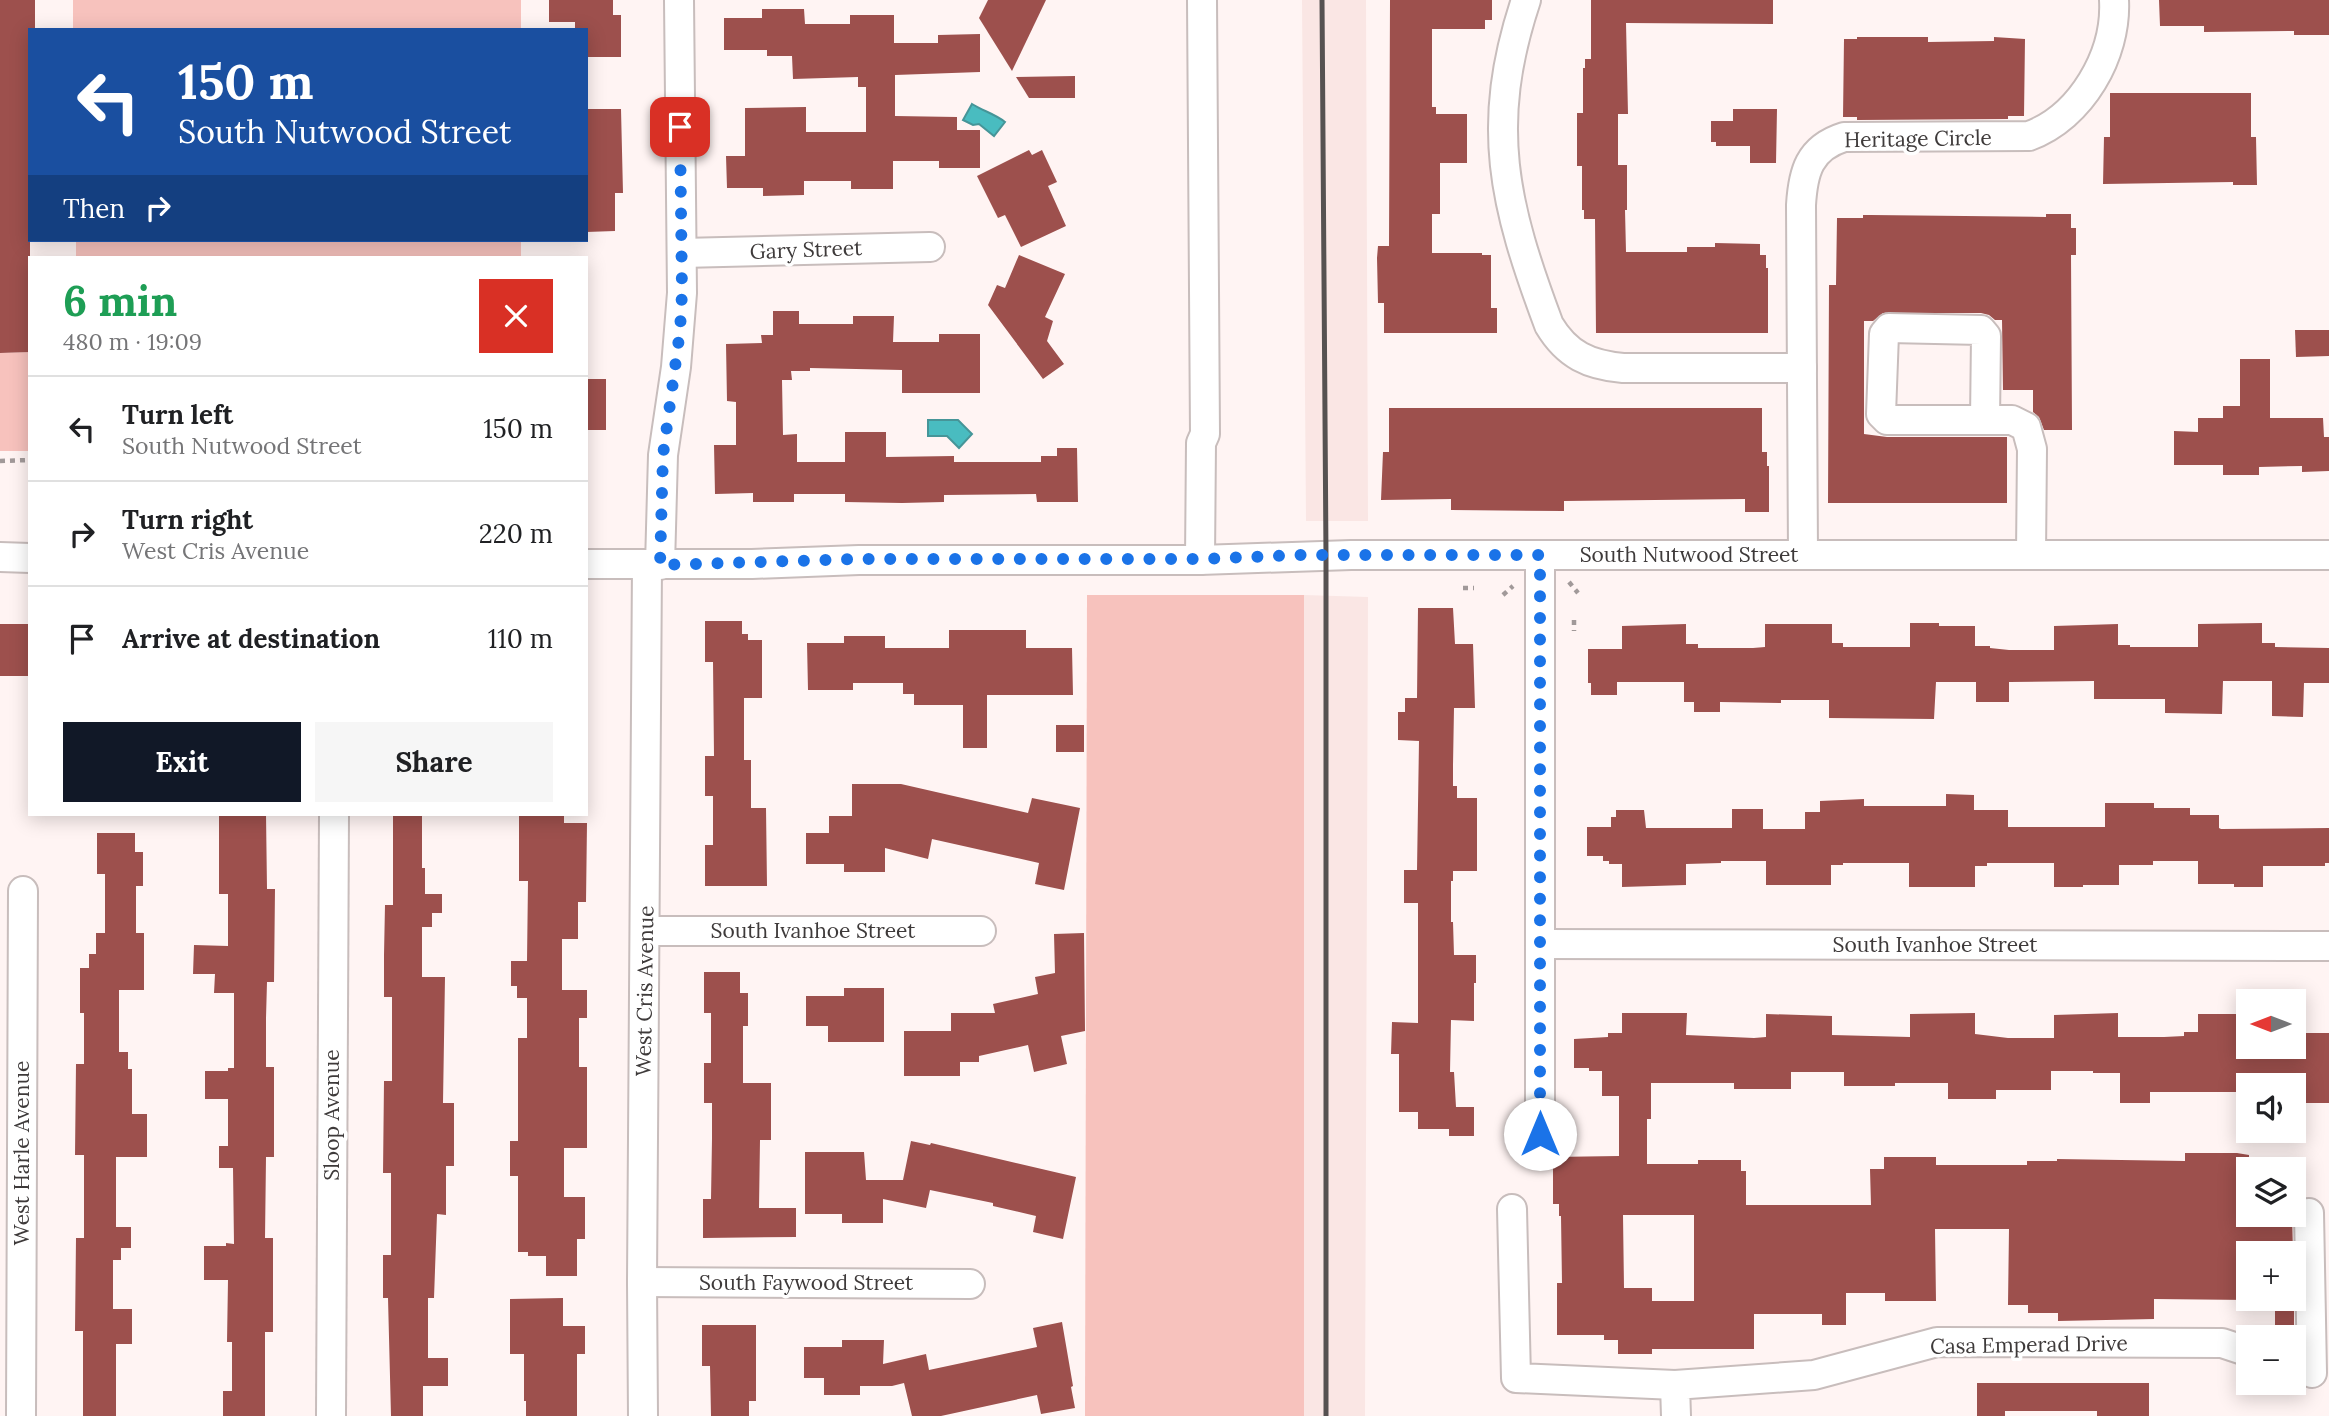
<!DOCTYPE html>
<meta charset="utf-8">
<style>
:root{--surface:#fff;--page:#f6f6f6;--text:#202124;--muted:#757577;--line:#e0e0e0;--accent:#111827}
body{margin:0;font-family:Lora,serif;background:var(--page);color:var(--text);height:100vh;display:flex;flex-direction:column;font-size:26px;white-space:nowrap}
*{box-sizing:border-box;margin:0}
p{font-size:23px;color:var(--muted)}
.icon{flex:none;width:38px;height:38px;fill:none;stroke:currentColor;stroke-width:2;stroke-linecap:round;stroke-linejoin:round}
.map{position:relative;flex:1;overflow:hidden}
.drawer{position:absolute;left:28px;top:256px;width:560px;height:560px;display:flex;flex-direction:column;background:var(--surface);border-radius:0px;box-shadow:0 4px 18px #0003}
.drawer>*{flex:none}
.hud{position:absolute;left:28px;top:28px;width:560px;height:214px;border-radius:0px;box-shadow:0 4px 18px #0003;background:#1a4fa0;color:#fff;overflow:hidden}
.needle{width:46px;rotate:270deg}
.fabs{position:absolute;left:2236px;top:989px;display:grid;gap:14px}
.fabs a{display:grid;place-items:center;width:70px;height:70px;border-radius:0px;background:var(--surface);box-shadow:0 4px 18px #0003;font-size:35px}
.pin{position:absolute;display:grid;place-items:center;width:60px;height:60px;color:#fff;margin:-30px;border-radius:14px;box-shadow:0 4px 10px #0006}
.me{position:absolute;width:77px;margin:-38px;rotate:0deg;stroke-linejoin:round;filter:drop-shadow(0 0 5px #0008)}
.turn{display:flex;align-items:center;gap:24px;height:147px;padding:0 35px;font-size:32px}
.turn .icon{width:91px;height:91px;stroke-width:2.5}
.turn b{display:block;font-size:49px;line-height:60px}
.then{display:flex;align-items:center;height:66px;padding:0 35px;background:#0003;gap:14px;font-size:26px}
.round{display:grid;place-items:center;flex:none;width:74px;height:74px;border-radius:0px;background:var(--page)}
.overview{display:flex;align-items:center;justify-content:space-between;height:119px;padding:0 35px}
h1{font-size:42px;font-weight:700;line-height:52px;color:#1e9e55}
.primary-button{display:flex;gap:14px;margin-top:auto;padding:14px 35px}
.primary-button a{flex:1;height:80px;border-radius:0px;background:var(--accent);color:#fff;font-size:28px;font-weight:700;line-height:80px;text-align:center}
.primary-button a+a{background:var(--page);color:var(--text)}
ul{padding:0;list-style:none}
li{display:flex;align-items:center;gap:21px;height:105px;padding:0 35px;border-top:2px solid var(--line)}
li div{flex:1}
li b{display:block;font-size:26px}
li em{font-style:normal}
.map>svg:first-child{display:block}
.built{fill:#fae6e4}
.green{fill:#f7c2bd}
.water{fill:#49bcc0;stroke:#469598;stroke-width:2}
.building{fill:#9d504d;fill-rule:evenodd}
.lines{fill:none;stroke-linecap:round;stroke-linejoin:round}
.minor-casing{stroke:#c8bdbc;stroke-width:32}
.path{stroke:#a19999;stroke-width:4.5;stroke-dasharray:5 5;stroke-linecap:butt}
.minor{stroke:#fff;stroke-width:28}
.rail{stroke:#565151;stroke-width:5}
.route{stroke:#1a73e8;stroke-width:12;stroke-dasharray:0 21.6}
.labels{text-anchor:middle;stroke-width:7;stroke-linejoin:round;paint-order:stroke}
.street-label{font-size:21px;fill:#3e3a3a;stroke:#fff}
</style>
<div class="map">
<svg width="2329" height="1416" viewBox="0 0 2329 1416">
<rect width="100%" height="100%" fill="#fff4f3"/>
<!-- built -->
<g class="built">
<polygon points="1302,0 1366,0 1368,521 1306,521"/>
<polygon points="1304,595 1368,597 1365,1416 1304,1416"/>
</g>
<!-- green -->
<g class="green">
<rect x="73" y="0" width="448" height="30"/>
<rect x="76" y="240" width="445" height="17"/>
<polygon points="28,352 28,451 0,451 0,353"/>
<polygon points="1087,595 1304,595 1304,1416 1085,1416"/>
</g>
<!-- water -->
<g class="water">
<path d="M972,104C983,111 995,114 1005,122L994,136L979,124L973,125L963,120Z"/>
<polygon points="928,420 958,420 972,434 959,448 947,436 928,436"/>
</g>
<!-- building -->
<g class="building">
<polygon points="0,0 35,0 35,30 30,30 30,352 0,353"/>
<polygon points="549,0 613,0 613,15 621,15 621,57 586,57 586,30 575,30 575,22 549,22"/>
<polygon points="988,0 1046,0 1012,71 979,18"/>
<polygon points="1390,0 1492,0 1492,20 1485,20 1485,29 1432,29 1432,107 1436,107 1436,114 1467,114 1467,163 1440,163 1440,214 1432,214 1432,253 1482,253 1482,255 1491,255 1491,308 1497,308 1497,333 1384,333 1384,303 1378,303 1377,258 1378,246 1389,246"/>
<polygon points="1591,0 1773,0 1773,24 1626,23 1628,114 1618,114 1618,165 1627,165 1627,210 1625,210 1626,252 1687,252 1687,247 1715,247 1715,243 1760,244 1760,255 1766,255 1766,268 1768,268 1768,333 1596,333 1595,219 1584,219 1584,210 1582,210 1582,166 1577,166 1577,113 1583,113 1583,68 1585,68 1585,59 1591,59"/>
<polygon points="2159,0 2329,0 2329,35 2294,35 2294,31 2204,32 2204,26 2160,26"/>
<polygon points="762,9 804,9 805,24 850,24 850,15 894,15 894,43 938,43 938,35 980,34 980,72 895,75 895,116 957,117 957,130 980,130 980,168 939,168 939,161 893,161 893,189 851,189 851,181 804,181 804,195 763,196 763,188 727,188 726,156 745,156 745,108 806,107 806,132 866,132 866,87 858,87 858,77 793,79 792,56 767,56 767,50 724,50 724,18 762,18"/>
<polygon points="1857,37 1928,37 1928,42 1994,41 1994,37 2025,39 2024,116 2008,116 2008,119 1857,120 1857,117 1843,117 1844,39 1857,39"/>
<polygon points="1075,76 1075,98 1029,98 1016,77"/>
<polygon points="2110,93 2251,93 2251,137 2256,137 2257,185 2233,185 2233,182 2103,184 2104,137 2110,137"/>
<polygon points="586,109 621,109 623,193 615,193 615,231 586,232"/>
<polygon points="1733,109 1777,109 1776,163 1750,163 1750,146 1716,146 1716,142 1711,142 1711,121 1733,121"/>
<polygon points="1029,150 1032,155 1042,150 1057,182 1048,186 1066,226 1021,247 1005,215 998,218 977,176"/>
<polygon points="2046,214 2071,214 2071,228 2076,228 2076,255 2071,255 2072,430 2044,430 2039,417 2033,412 2033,390 2003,390 2002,320 1995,320 1989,315 1981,313 1883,313 1873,321 1864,321 1864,434 1887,437 2007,437 2007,503 1828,503 1829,285 1836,285 1837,218 1863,218 1863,215 1871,215 2046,217"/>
<polygon points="1019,255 1065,274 1045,317 1053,321 1047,341 1064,364 1043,379 988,305 997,285 1005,288"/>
<polygon points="773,311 799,311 799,324 853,324 853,316 894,316 893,342 939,342 939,334 980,334 980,393 902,393 902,370 810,368 810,371 791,371 792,380 782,380 783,435 797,434 797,462 845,462 845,432 886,432 886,457 954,456 954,462 1041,462 1041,456 1057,456 1057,448 1077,448 1078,502 1037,502 1036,494 944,495 944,502 902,503 845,502 845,494 794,494 794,502 753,502 753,493 715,494 714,445 736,445 736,402 727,401 726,344 762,343 761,335 773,335"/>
<polygon points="2295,330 2329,330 2329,356 2296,357"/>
<polygon points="2240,359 2270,359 2270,418 2323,418 2324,437 2329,437 2329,471 2302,472 2302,466 2259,467 2259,475 2223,475 2223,465 2174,465 2174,431 2198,432 2198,418 2223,418 2223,406 2240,406"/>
<rect x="586" y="379" width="20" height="51"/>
<polygon points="1389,408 1762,408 1762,452 1767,452 1767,466 1769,466 1769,512 1745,512 1745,499 1564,501 1564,511 1451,510 1451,499 1381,500 1383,452 1389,452"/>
<polygon points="1418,608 1453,608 1455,644 1473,644 1475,708 1454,708 1453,765 1453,786 1457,786 1457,798 1477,798 1477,871 1453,871 1453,881 1451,881 1451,922 1453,922 1454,955 1476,955 1476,983 1474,983 1474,1021 1451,1020 1450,1072 1454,1072 1456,1107 1474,1107 1474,1136 1449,1136 1449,1129 1418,1129 1418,1112 1399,1112 1399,1054 1391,1054 1392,1022 1418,1023 1418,903 1404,903 1404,870 1417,870 1419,741 1398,740 1398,712 1405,712 1405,698 1417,698"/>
<polygon points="705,621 742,621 742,634 748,634 748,640 762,640 762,698 744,698 744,760 751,760 751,808 766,808 767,886 705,886 705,845 713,845 713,796 705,796 705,756 714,756 713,662 705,662"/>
<polygon points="1910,623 1939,623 1939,626 1975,626 1975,646 1990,646 1990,648 2009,650 2054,650 2054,626 2118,624 2118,645 2130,645 2130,647 2198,647 2198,624 2262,623 2262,643 2275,643 2275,647 2329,648 2329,683 2304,683 2303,717 2272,716 2272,681 2223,681 2222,714 2165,713 2165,699 2094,699 2094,681 2009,682 2009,702 1976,702 1976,682 1936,682 1934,719 1829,718 1829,700 1781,700 1781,703 1720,702 1720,712 1694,712 1694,702 1684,702 1684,682 1617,682 1617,695 1591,695 1591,683 1588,683 1588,649 1622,649 1622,626 1686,624 1686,644 1698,644 1698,648 1753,648 1765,647 1765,624 1832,624 1832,643 1843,643 1843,647 1910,647"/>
<rect x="0" y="624" width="30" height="52"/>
<polygon points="949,630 1026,630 1026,648 1072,648 1073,695 987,695 987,748 963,748 963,705 914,705 914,694 903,694 903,683 853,683 853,690 808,690 807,643 844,643 844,636 885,636 885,648 949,648"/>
<rect x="1056" y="725" width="28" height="27"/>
<polygon points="852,784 901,784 1028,813 1032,798 1080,808 1064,890 1035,884 1039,863 932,839 928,859 885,848 885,872 844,872 844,864 806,864 806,833 829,833 829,816 852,816"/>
<polygon points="1946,794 1974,795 1974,810 2008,810 2008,827 2105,827 2105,803 2154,803 2154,808 2190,808 2190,815 2219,815 2219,828 2221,829 2329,828 2329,863 2325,863 2325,866 2263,866 2263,887 2234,887 2234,884 2198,884 2198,861 2153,861 2153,865 2119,865 2119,885 2083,885 2083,887 2054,887 2054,863 1987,863 1987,866 1975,866 1975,887 1909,887 1909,863 1843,863 1843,865 1831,865 1831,885 1766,885 1766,861 1721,861 1721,863 1686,864 1686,885 1622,887 1622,864 1609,864 1609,861 1603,861 1603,856 1587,856 1587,827 1611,827 1611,817 1616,817 1616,810 1644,810 1646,828 1732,828 1732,809 1763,809 1763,829 1805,829 1805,812 1820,812 1820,801 1864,799 1864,806 1946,806"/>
<polygon points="231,814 266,814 267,889 275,889 274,982 267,982 266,1018 266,1067 274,1067 274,1157 266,1157 265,1238 273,1238 273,1332 265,1332 265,1416 223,1416 223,1391 232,1391 232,1342 227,1342 228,1280 204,1280 204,1246 226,1246 226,1243 234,1244 233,1168 219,1168 219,1146 228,1146 228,1099 205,1099 205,1071 228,1071 228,1068 234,1068 234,993 214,993 215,974 193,974 194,945 228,946 228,894 219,894 219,815 231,815"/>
<polygon points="393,814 422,814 422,868 425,868 425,894 442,894 442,913 432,913 432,927 422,927 422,977 445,977 443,1103 454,1103 454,1166 446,1166 446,1215 437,1214 434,1298 428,1298 428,1358 448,1358 448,1386 423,1386 423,1416 391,1416 388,1298 383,1298 383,1255 391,1255 391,1173 383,1173 384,1081 392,1081 392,997 384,997 384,955 385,905 393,905"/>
<polygon points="519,814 564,814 564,823 587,823 586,902 578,902 578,939 562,939 562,990 587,990 587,1018 579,1018 579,1067 587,1067 587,1148 564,1148 564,1197 585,1197 585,1239 577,1239 577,1276 546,1276 546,1256 528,1256 528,1252 518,1252 518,1176 510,1176 510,1141 518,1141 518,1038 527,1038 527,998 517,998 517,986 511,986 511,961 527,961 528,881 519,881"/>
<polygon points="97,833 135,833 135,852 143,852 143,886 136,886 136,933 144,933 144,990 119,990 119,1052 128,1052 128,1069 132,1069 132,1114 147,1114 147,1157 116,1157 116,1227 131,1227 131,1248 121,1248 121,1260 113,1260 113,1309 132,1309 132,1344 116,1344 116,1416 83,1416 83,1331 75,1331 76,1238 84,1238 84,1155 75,1155 76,1064 84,1064 84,1013 80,1013 80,968 89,968 89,954 96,954 96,933 105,933 105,874 97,874"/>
<polygon points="1084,933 1085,1031 1061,1036 1067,1064 1034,1072 1028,1045 979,1056 979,1062 960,1062 960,1076 904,1076 904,1031 951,1031 951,1013 995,1013 993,1004 1038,994 1035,977 1055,973 1054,934"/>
<polygon points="704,972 740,972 740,993 748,993 748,1026 743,1026 743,1083 771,1083 771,1140 760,1140 759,1208 796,1208 796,1237 703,1238 703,1199 711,1199 712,1139 712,1103 704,1103 704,1063 711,1063 711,1013 704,1013"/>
<polygon points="844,988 884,988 884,1042 828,1042 828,1026 806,1026 806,996 844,996"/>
<path d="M1622,1013H1687L1686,1035L1754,1038L1766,1037V1014L1832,1016V1035L1910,1037V1014L1975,1013V1034L2008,1038H2054V1015L2118,1013V1037H2164L2184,1036V1032H2198V1014H2249V1046H2294V1043H2306V1033H2329V1103H2306V1085H2249V1092H2150V1103H2120V1073H2093V1071H2051V1090H1996V1099H1948V1083H1895V1086H1844V1072H1791V1089H1734V1083H1651V1119H1647V1164H1698V1160H1741V1171H1746V1205H1871L1870,1169H1884V1157H1936V1165H2027V1161H2057V1159L2185,1161V1153H2237L2249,1155V1214H2292L2293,1253H2249V1300L2154,1299V1319L2058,1321V1313H2028V1305H2008L2009,1229H1935L1936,1301H1885V1293H1846V1325H1822V1314H1754V1349H1652V1354H1618V1340H1604V1335H1557V1283H1562L1561,1216H1559V1204H1553V1157L1619,1156V1096H1602V1071H1589V1068H1574V1039L1608,1037V1033H1622ZM1623,1215H1694V1301H1652V1288H1624Z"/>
<polygon points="911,1141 930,1145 931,1143 1076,1177 1063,1239 1033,1232 1036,1216 993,1206 993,1203 930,1190 926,1208 883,1199 883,1223 842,1223 842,1214 805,1214 805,1152 864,1152 866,1180 903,1180"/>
<polygon points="563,1298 563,1326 585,1326 585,1354 577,1354 577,1416 526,1416 526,1401 524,1401 524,1354 510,1354 510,1299"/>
<rect x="2275" y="1298" width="19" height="27"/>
<polygon points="1062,1322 1073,1386 1071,1387 1075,1408 1041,1414 1037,1395 941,1416 912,1416 904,1383 892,1386 860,1386 860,1395 824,1395 824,1378 804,1378 804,1347 842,1347 842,1340 884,1340 883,1364 926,1354 929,1370 1037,1347 1033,1328"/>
<polygon points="702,1325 756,1325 756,1401 749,1401 749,1416 711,1416 710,1366 702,1366"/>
<polygon points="1977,1383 2149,1383 2149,1416 2097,1416 2097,1411 2005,1411 2005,1416 1977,1416"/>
</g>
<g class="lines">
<!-- minor casing -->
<g class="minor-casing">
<g id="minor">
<path d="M1526,0C1484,126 1504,205 1549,325C1567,355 1589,365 1623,368H1802"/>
<polyline points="682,253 930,247"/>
<polyline points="1985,420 1887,420 1881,414 1884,334 1889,328 1981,330 1986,336 1985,420 2012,420 2026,427 2032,449 2031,555"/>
<polyline points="1540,555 1540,1134"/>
<path d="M1803,555L1801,205C1803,172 1809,148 1844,137L2029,136C2081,117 2117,55 2114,0"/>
<polyline points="0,557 30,558"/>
<polyline points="1200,560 1201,443 1205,434 1202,0"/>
<polyline points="586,564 752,564 859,560 1200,560 1351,555 2329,555"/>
<polyline points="660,565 663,455 676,367 682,293 679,0"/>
<polyline points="646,931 981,931"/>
<polyline points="1540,944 2329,946"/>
<polyline points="1512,1209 1516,1378 1675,1385"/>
<polyline points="2309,1213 2312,1373"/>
<polyline points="642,1282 970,1284"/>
<polyline points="21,1416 23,891"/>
<polyline points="331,1416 334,814"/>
<polyline points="643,1416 642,1282 647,565"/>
<polyline points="1676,1416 1675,1385 1814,1375 1937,1342 2222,1343 2249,1352"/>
</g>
</g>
<!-- path -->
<g class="path">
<polyline points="0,461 30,460"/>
<polyline points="1569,582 1578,593"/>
<polyline points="1463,588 1474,588"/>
<polyline points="1503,595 1513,586"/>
<polyline points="1574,620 1574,631"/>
</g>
<!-- minor -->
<use href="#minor" class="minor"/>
<!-- rail -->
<polyline class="rail" points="1322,0 1326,556 1326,1416"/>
</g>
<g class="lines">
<!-- route -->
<polyline class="route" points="680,127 682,293 680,331 663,455 660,565 859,559 1200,559 1301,555 1540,555 1540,1134"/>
</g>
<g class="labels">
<!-- street labels -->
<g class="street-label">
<text transform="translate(1918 139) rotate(-1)" y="7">Heritage Circle</text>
<text transform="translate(806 250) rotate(-2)" y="7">Gary Street</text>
<text x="1689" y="562">South Nutwood Street</text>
<text x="813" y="938">South Ivanhoe Street</text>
<text x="1935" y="952">South Ivanhoe Street</text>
<text transform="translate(645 991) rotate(-89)" y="7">West Cris Avenue</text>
<text transform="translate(332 1115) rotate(-90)" y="7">Sloop Avenue</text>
<text transform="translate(22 1153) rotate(-90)" y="7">West Harle Avenue</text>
<text x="806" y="1290">South Faywood Street</text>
<text transform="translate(2029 1345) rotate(-1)" y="7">Casa Emperad Drive</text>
</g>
</g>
</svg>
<div class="fabs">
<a><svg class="needle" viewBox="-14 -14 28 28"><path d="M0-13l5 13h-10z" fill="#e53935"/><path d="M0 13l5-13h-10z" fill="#757577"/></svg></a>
<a><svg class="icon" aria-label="sound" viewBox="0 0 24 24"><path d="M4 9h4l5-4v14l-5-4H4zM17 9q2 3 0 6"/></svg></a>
<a><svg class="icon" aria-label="layers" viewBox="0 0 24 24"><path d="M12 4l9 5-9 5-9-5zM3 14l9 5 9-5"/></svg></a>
<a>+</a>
<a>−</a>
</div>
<div class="pin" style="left:680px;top:127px;background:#d93025"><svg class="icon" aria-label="arrive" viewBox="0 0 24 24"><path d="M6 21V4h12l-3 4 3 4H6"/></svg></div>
<svg class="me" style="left:1540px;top:1134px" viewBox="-20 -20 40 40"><circle r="19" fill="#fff"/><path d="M0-13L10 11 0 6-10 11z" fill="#1a73e8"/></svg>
<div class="hud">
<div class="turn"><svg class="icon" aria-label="left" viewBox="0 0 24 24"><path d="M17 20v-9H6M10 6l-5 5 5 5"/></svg><div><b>150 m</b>South Nutwood Street</div></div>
<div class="then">Then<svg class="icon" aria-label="right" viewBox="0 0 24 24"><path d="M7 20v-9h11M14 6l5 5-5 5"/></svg></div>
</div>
<section class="drawer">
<div class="overview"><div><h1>6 min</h1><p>480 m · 19:09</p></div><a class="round" style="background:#d93025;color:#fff"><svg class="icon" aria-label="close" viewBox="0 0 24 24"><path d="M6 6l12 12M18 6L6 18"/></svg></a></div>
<ul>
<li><svg class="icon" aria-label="left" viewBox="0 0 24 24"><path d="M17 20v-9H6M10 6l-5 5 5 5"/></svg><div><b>Turn left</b><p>South Nutwood Street</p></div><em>150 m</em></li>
<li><svg class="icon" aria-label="right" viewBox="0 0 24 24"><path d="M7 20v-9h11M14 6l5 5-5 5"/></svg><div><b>Turn right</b><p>West Cris Avenue</p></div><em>220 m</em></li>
<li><svg class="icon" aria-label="arrive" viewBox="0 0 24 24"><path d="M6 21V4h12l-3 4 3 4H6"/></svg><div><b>Arrive at destination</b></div><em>110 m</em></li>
</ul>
<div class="primary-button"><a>Exit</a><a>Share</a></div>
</section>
</div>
